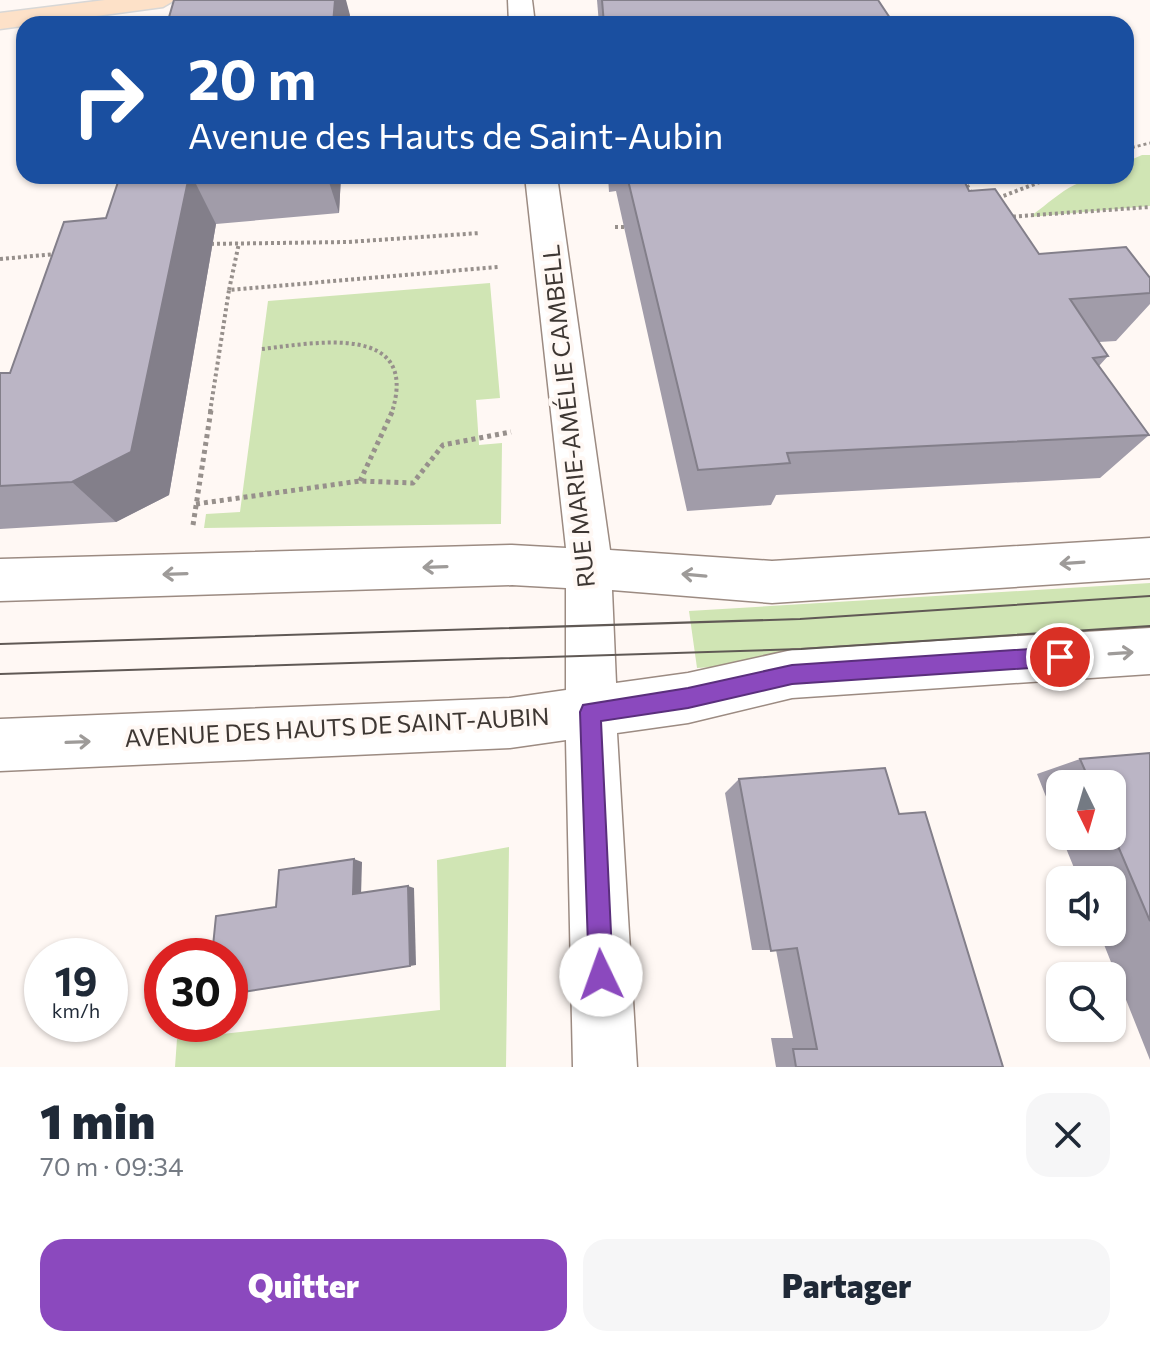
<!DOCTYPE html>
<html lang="fr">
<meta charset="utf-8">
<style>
:root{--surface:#fff;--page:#f6f6f7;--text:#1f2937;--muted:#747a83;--accent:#8b49be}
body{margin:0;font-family:Commissioner,sans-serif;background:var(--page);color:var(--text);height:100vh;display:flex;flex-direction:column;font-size:30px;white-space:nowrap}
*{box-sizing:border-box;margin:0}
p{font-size:26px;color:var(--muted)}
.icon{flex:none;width:44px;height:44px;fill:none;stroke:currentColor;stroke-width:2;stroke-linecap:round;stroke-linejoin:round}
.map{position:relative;height:1067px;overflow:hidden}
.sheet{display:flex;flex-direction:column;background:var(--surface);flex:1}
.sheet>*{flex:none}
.guide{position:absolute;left:16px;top:16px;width:1118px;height:168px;border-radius:24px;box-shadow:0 2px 6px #0004;background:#1a4fa0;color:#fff;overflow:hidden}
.needle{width:52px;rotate:175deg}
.buttons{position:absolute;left:1046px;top:770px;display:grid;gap:16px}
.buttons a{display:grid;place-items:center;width:80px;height:80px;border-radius:16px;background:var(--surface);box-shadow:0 2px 6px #0004;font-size:40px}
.speed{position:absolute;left:24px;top:938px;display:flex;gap:16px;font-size:40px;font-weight:700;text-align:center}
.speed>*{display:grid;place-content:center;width:104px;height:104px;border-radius:50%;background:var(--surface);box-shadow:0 2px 6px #0004;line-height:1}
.speed small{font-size:20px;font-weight:400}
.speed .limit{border:12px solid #d22;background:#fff;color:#111}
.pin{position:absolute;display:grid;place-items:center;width:68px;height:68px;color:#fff;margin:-34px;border:4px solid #fff;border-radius:50%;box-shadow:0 2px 8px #0007}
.me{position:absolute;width:88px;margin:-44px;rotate:357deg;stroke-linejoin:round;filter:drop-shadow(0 0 6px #0008)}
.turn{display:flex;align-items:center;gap:28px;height:168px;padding:0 40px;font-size:36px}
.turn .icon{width:104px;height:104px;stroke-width:2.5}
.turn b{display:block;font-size:56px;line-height:68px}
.round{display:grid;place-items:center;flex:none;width:84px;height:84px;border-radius:24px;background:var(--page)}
.overview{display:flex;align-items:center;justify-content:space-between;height:136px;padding:0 40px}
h1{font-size:48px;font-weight:800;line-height:60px}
.primary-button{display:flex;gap:16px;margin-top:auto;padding:16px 40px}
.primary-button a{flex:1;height:92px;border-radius:24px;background:var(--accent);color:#fff;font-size:32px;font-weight:800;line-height:92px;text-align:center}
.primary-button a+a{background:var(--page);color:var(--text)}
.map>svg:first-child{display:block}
.green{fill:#d0e5b4}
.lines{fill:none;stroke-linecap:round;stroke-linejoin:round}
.minor-casing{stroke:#9c8b82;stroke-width:3}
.major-casing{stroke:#d8d7d6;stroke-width:3}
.path-far2{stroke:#97908c;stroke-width:3;stroke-dasharray:3 3;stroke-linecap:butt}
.path-far1{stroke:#97908c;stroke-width:4;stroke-dasharray:3 3;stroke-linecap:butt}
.path{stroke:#97908c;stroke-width:5;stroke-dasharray:4 4;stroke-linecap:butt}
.minor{fill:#fff;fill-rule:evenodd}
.major{fill:#fde1c8;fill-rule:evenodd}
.tram{stroke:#605955;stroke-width:2}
.wall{fill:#a19ca9}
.shaded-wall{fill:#837f8a}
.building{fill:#bbb5c5;stroke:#837f8a;stroke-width:2}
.oneway{stroke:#9e9b99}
.route{fill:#8b49be;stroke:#5a2f7c;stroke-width:2}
.labels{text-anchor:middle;stroke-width:8;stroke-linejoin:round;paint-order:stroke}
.street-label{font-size:24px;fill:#3e3733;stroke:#fff8f4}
</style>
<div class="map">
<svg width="1150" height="1067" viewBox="0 0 1150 1067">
<rect width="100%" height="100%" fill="#fff8f4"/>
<!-- green -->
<g class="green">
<path d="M1142,155H1150V206L1030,217C1069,187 1076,176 1126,176V162Z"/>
<polygon points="490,283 500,398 476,400 479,445 502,443 501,524 204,528 206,514 240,512 268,301"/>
<polygon points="1150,583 1150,640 697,668 689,611"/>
<polygon points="509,847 506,1067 175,1067 177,1039 440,1010 437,860"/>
</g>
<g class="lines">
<!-- minor casing -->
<g class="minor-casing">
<g id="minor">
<polygon points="508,0 532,0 535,24 509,24"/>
<polygon points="525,176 557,176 610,550 772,561 1150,538 1150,578 772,603 612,590 616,683 688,673 792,650 1150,628 1150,674 792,698 688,723 617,733 637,1067 573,1067 566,740 510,748 0,771 0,719 510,698 566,690 566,588 512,585 0,601 0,559 512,545 566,548"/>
</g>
</g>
<!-- major casing -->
<g class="major-casing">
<polygon id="major" points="105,0 175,0 163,7 0,29 0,13"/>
</g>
<!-- path-far2 -->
<g class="path-far2">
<polyline points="1126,149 1150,143"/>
<polyline points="962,176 965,182"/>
<polyline points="1039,182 1056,176"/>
</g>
<!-- path-far1 -->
<g class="path-far1">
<polyline points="964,180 973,196"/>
<polyline points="998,198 1045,180"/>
<polyline points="1007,217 1150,207"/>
<polyline points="615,227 630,227"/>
<polyline points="205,244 348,242 480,233"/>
<polyline points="0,259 56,254"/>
<polyline points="229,290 239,243"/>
<path d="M262,349C315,343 420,322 392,412"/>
<polyline points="210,412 229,290 498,267"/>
</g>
<!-- path -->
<g class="path">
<polyline points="360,481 393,410"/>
<polyline points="196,504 360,481 413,483 443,445 511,432"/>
<polyline points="193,525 211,410"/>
</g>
<!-- minor -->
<use href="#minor" class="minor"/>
<!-- major -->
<use href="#major" class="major"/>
<!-- tram -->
<g class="tram">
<polyline points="0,644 800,619 1150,596"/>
<polyline points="0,674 801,649 1150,626"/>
</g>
</g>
<!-- wall -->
<g class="wall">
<polygon points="597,0 878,0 894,24 599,24"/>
<polygon points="120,176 341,176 339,213 216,224 169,495 116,522 0,529 0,373 10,373 106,218"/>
<polygon points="608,176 962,176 969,191 1039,254 1150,278 1150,304 1116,341 1099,342 1108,356 1099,366 1149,435 1100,478 776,495 771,505 687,511 616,191 609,192"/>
<polygon points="1150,753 1150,1060 1099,932 1112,932 1112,880 1079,880 1061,836 1112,836 1112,784 1060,784 1060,832 1037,774 1080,759"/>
<polygon points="739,779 899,814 1003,1067 776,1067 771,1038 793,1038 776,950 752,950 725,793"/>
</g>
<!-- shaded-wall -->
<g class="shaded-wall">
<polygon points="335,0 346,0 350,15 349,24 333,24"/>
<polygon points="189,176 192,176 216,224 169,495 116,522 72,482"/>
<polygon points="327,176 341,176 339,213"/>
<polygon points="354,859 362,862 361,896 353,894"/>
<polygon points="408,886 414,888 416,965 410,966"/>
</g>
<!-- building -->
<g class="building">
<polygon points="174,0 335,0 333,24 167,24"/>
<polygon points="602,0 878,0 894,24 604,24"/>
<polygon points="120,176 189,176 131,452 72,482 0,486 0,373 10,373 64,222 106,218"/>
<polygon points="627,176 962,176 969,191 995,189 1039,254 1126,247 1150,278 1150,293 1070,299 1108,356 1093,358 1149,435 787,453 790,463 698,470"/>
<polygon points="1150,753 1150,921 1112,832 1112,784 1091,784 1080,759"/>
<polygon points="885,768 899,814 925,812 1003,1067 796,1067 793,1049 817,1049 797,948 771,951 739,779"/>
<polygon points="354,859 353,894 408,886 410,966 230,994 230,956 212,956 216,916 276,907 279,870"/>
</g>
<!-- one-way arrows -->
<defs><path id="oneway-shaft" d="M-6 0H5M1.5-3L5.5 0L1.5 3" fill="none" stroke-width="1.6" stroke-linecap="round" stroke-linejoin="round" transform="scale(2)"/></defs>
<g class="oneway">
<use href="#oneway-shaft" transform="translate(1072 563) rotate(176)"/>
<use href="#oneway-shaft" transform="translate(435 567) rotate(178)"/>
<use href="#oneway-shaft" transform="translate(175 574) rotate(178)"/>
<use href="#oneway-shaft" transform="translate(694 575) rotate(-175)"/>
<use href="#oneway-shaft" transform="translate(1121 653) rotate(-4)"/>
<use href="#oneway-shaft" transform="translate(78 742) rotate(-2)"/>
</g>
<!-- route -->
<polygon class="route" points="1060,647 1067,650 1070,657 1067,663 1060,666 792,684 688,708 601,721 613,975 610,984 601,988 592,984 589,975 580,712 583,705 688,688 792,665"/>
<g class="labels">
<!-- street labels -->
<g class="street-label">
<text transform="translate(569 416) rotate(-96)" y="8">RUE MARIE-AMÉLIE CAMBELL</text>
<text transform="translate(337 728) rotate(-3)" y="8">AVENUE DES HAUTS DE SAINT-AUBIN</text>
</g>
</g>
</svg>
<div class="buttons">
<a><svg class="needle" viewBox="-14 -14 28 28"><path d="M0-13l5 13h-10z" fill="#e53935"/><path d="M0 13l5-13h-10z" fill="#747a83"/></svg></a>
<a><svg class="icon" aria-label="sound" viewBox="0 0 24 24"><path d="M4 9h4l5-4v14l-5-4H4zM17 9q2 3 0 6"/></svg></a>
<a><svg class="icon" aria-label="search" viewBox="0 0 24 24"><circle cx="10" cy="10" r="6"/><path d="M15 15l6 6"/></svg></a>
</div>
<div class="speed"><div>19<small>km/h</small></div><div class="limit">30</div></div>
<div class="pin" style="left:1060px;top:657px;background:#d93025"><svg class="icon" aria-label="arrive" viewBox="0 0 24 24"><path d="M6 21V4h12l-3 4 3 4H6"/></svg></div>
<svg class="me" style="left:601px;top:975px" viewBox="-20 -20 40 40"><circle r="19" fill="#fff"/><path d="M0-13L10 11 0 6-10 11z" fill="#8b49be"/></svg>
<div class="guide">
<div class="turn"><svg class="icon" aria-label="right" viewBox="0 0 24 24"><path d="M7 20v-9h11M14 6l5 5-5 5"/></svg><div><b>20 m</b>Avenue des Hauts de Saint-Aubin</div></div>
</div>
</div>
<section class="sheet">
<div class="overview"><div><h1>1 min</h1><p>70 m · 09:34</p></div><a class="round"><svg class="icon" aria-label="close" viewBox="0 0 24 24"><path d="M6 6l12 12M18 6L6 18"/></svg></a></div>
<div class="primary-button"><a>Quitter</a><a>Partager</a></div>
</section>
